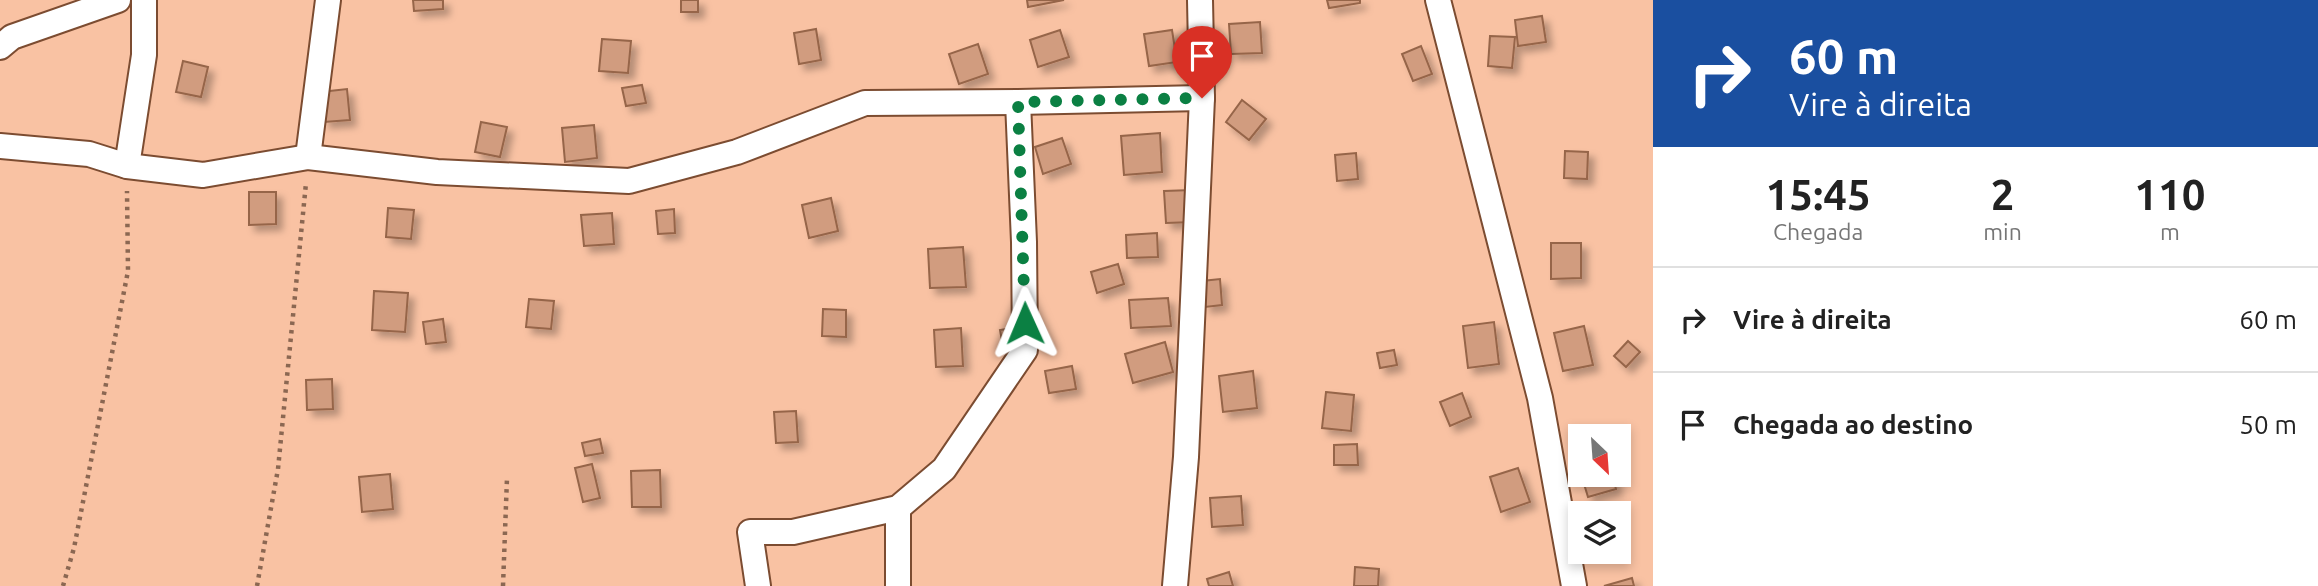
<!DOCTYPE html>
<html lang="pt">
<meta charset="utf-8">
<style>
:root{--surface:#fff;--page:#f6f6f6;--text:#222;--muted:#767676;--line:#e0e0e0}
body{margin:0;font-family:Ubuntu,sans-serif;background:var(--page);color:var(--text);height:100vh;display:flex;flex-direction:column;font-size:26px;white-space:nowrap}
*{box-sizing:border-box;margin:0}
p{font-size:23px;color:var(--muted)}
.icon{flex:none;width:38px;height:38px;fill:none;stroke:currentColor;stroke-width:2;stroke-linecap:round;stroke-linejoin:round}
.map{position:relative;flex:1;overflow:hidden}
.panel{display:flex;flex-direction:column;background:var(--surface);width:665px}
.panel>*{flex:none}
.hud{background:#1a4fa0;color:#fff;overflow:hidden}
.needle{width:46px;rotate:155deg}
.tools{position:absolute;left:1568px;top:424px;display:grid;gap:14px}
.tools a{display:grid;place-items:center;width:63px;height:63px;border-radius:0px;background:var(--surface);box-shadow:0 4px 10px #0003;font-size:35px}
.pin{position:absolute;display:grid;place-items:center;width:60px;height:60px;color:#fff;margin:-72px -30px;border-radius:50% 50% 50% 0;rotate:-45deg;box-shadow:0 0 7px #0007}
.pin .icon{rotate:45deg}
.me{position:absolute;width:77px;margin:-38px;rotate:359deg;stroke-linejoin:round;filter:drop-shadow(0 0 5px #0008)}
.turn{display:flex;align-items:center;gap:24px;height:147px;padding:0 21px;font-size:32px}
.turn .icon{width:91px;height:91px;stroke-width:2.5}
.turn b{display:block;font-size:49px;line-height:60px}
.eta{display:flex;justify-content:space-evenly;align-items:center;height:119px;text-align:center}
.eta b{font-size:42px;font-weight:600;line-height:49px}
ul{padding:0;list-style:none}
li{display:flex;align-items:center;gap:21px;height:105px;padding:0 21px;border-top:2px solid var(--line)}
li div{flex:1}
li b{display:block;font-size:26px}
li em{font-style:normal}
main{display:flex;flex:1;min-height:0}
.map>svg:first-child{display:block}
.building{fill:#d19c7f;stroke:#966549;stroke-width:2;filter:url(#shadow)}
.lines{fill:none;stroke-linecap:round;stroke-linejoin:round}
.minor-casing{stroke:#7c4c31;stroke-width:28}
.path{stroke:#8b6752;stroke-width:4.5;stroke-dasharray:3.5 5;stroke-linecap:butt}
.minor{stroke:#fff;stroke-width:24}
.route{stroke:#0b8043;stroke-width:12;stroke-dasharray:0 21.6}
</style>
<main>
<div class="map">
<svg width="1653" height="586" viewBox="0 0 1653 586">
<defs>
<filter id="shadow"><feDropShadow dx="6" dy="6" stdDeviation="3.5" flood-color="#0004"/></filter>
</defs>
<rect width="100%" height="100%" fill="#f9c2a3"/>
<!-- building -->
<g class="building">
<polygon points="413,0 443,0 443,9 414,11"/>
<rect x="681" y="0" width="17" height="12"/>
<polygon points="1027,0 1064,0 1028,7"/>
<polygon points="1327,0 1360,0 1360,3 1329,8"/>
<polygon points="1542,16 1546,42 1518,46 1515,20"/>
<polygon points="1260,22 1262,53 1231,54 1229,24"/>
<polygon points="816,29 821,60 799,64 794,33"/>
<polygon points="1060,30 1069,57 1038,67 1030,40"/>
<polygon points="1172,30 1177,62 1149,66 1144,34"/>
<polygon points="1490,36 1515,37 1512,68 1488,66"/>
<polygon points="602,39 631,41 628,73 599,71"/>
<polygon points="978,44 988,74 959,84 949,54"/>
<polygon points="1421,46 1432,74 1413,81 1402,54"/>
<polygon points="183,61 208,67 201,97 176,92"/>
<polygon points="642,85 646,103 626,106 622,88"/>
<polygon points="347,89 350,120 324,122 321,92"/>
<polygon points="1242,100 1266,119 1249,140 1226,122"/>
<polygon points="481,122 507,127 500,157 475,152"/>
<polygon points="594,125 597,158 565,162 562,128"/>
<polygon points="1160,133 1162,172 1124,175 1121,136"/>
<polygon points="1062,138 1071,164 1043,174 1035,147"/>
<polygon points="1565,151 1588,152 1587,179 1564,178"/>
<polygon points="1356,153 1358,179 1337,181 1335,155"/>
<polygon points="1192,190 1193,222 1166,223 1164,191"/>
<polygon points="249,192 276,192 276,224 249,225"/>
<polygon points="831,198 838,231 809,238 802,205"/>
<polygon points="388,208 414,210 411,239 386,237"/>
<polygon points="674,209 675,233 658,234 656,211"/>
<polygon points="612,213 614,244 584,246 581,215"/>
<polygon points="1157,233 1158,257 1127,258 1126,235"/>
<polygon points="1551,243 1581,243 1581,278 1551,279"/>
<polygon points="963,247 966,287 930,288 928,249"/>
<polygon points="1118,264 1124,284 1097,293 1091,272"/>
<polygon points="1220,279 1222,305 1205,307 1202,281"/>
<polygon points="374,291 408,293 405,332 372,330"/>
<polygon points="1168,298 1171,326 1131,328 1129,300"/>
<polygon points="529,299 554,301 551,329 526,327"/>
<polygon points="823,309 846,310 846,337 822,336"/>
<polygon points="443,319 446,342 426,344 423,322"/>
<polygon points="1494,322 1499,364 1468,368 1463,326"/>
<polygon points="1584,326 1593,365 1563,371 1554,333"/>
<polygon points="1018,327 1021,349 1004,352 1000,330"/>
<polygon points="961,328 963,366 936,367 934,330"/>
<polygon points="1628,341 1640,352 1626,367 1614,356"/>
<polygon points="1165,342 1173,372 1133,383 1125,354"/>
<polygon points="1394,350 1397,365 1380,368 1377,353"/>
<polygon points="1072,366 1076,389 1049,393 1045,371"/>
<polygon points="1253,371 1257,408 1223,412 1219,376"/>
<polygon points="332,379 333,409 307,410 306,380"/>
<polygon points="1326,392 1354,395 1351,431 1322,428"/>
<polygon points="1462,393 1471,417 1450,426 1440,402"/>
<polygon points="796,411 798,442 776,443 774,412"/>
<polygon points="600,439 603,453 585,456 582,443"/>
<polygon points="1357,444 1358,465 1334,465 1334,445"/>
<polygon points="592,464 600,498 583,502 575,468"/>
<polygon points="1518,468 1530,502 1501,512 1490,477"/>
<polygon points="660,470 661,507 632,507 631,471"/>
<polygon points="390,474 393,509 362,512 359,477"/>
<polygon points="1581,474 1612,474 1616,489 1588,497"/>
<polygon points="1241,496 1243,525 1212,527 1210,498"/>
<polygon points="1355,567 1379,569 1378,586 1354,586"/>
<polygon points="1229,572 1233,586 1209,586 1207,579"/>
<polygon points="1632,578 1634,586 1604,586"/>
</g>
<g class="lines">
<!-- minor casing -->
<g class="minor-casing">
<g id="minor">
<polyline points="1438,0 1540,398 1574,586"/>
<polyline points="0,47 12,37 118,0"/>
<polyline points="0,146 89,154 127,166 203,175 308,157 437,172 629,181 737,152 865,103 1018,102 1202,98"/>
<polyline points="308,157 328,0"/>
<polyline points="127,166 144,55 144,0"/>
<polyline points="898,508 898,586"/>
<polyline points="758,586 750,532 793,532 898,508 944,469 1025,350 1024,242 1018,102"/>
<polyline points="1175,586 1186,457 1202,98 1200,0"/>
</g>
</g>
<!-- path -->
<g class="path">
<polyline points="63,586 74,548 128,271 127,191"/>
<polyline points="257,586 278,469 306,183"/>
<polyline points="503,586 507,478"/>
</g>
<!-- minor -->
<use href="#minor" class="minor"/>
</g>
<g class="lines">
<!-- route -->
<polyline class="route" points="1025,323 1018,102 1202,98"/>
</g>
</svg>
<div class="tools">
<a><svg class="needle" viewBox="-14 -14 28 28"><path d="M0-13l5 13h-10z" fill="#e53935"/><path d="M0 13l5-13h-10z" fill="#767676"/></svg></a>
<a><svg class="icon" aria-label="layers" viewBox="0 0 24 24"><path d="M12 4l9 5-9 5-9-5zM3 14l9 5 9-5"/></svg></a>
</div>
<div class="pin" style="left:1202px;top:98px;background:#d93025"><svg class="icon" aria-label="arrive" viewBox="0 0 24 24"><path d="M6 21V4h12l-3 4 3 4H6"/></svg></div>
<svg class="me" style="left:1025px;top:323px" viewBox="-20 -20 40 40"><path d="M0-17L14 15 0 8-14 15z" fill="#0b8043" stroke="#fff" stroke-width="4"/></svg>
</div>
<section class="panel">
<div class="hud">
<div class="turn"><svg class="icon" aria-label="right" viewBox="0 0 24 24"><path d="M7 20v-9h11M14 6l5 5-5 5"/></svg><div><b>60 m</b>Vire à direita</div></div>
</div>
<div class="eta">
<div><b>15:45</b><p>Chegada</p></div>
<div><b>2</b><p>min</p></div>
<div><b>110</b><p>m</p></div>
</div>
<ul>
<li><svg class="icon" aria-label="right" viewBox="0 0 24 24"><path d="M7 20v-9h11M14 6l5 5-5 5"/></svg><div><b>Vire à direita</b></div><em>60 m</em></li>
<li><svg class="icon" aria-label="arrive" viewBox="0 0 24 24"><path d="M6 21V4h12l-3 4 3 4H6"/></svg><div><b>Chegada ao destino</b></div><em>50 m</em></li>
</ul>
</section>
</main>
